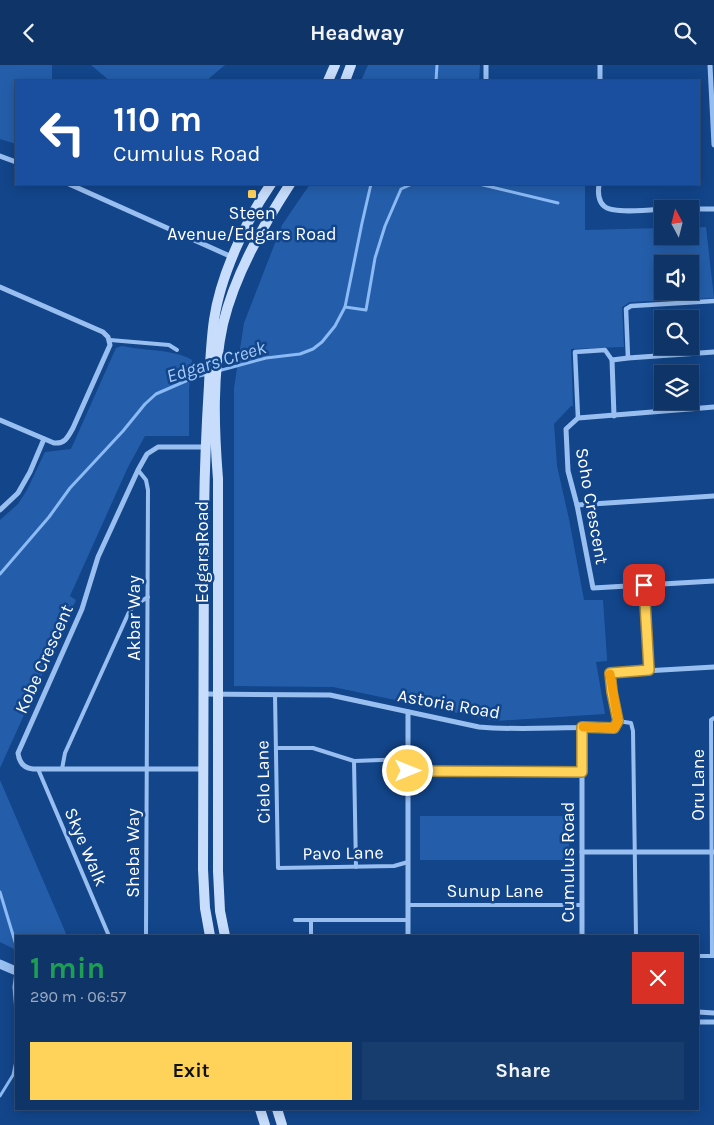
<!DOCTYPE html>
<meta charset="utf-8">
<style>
:root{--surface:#0e3468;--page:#173c6e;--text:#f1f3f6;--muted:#9baac0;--line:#2e4f7c;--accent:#ffd259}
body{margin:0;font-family:Karla,sans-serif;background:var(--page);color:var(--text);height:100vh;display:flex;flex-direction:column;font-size:19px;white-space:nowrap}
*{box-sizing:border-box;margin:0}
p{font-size:16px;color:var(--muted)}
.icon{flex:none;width:28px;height:28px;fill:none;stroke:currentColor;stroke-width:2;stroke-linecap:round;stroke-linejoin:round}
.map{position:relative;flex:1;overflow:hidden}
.panel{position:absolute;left:15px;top:870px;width:684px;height:175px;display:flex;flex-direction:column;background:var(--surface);border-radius:0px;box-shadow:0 2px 12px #0003,0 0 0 1px var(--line)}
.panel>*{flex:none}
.hud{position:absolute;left:15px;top:15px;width:685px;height:105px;border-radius:0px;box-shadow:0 2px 12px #0003,0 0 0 1px var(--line);background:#1a4fa0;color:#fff;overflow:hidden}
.needle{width:32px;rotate:353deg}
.buttons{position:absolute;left:654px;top:135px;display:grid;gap:10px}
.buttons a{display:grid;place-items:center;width:45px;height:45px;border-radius:0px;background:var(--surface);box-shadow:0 2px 12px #0003,0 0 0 1px var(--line);font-size:25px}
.pin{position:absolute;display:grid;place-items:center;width:42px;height:42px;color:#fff;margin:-21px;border-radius:10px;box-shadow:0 2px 8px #0006}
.me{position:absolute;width:55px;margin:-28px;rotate:90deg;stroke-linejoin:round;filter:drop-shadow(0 0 4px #0008)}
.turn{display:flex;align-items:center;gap:18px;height:105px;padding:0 15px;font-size:22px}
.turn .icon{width:65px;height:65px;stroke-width:2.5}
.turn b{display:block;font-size:35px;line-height:42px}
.round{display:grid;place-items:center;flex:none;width:52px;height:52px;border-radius:0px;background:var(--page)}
.head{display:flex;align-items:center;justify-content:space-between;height:85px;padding:0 15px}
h1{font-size:30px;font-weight:700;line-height:38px;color:#1e9e55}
.button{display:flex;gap:10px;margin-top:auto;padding:10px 15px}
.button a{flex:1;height:58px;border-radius:0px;background:var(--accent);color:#111;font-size:20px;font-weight:700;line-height:58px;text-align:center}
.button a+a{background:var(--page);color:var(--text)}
header{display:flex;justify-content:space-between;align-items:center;height:65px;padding:0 15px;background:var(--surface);font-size:22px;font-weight:700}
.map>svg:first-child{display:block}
.green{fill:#245eaa;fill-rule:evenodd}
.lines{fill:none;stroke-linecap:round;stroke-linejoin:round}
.stream{stroke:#8bbaf4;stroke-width:3}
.service{stroke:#99bff1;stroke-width:4}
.pedestrian{stroke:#99bff1;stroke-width:4.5}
.minor{stroke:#99bff1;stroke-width:5}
.tertiary{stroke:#99bff1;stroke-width:9}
.secondary{stroke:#c7ddfb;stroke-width:10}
.route-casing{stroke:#a6883a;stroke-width:12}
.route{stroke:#ffd259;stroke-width:9}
.slow{stroke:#f59e0b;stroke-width:9}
.poi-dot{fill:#ffd259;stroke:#12458a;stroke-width:2}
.labels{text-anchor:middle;stroke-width:5;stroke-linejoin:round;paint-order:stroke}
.poi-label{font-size:18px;fill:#fff;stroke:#12458a}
.street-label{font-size:18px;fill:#fff;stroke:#12458a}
.water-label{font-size:19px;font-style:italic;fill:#a5caf8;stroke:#12458a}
</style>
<header><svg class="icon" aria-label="back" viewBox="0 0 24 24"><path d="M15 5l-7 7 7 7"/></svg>Headway<svg class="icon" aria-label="search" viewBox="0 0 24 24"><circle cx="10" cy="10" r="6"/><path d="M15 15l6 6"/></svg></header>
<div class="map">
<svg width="714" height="1060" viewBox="0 0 714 1060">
<rect width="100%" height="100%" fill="#12458a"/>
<!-- green -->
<g class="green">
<polygon points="0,0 52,0 52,16 16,16 16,79 0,74"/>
<polygon points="91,0 225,0 206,16 110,16"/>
<polygon points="368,0 480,0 479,16 361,16"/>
<path d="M310,119H585V165L662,163V171H690V163L706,162L714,233L630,237L622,242L624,282L571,284L573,341H571L554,359L557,401L569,454L584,535H603L607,593V596L596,597L605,649L496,656L333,622L234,621V323L244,258L282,160ZM662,199H690V226H662Z"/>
<path d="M122,281C144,286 174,284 192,295L189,324V371H145L128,402L70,531L76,535L0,703V455L18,439L27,425L45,387L71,384L116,283Z"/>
<polygon points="0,715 67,871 16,871 16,885 0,877"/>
<rect x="420" y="751" width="149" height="44"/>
</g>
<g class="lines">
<!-- stream -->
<g class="stream">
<polyline points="436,16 437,0"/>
<polyline points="479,119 558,138"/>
<polyline points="345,242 366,245 375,193 385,161 401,124 412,119"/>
<polyline points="218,306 266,293 300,289 313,284 322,277 335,261 345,242 362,158 371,119"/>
<polyline points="0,509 49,452 70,423 123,366 145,339 156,329 195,312 208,309"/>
<polyline points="0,827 16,880"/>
<polyline points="16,907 14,922 16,947"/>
<polyline points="0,1031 13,1010 16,996"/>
</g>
<!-- service -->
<g class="service">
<polyline points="110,275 169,280 177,285"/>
<polyline points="138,405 146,415 148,425 146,871"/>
<polyline points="644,520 649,605"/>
<polyline points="275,630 278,803 394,801 408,797"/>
<polyline points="618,656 631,658 633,666 636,871"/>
<polyline points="276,683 313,683 354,696 408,694"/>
<polyline points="354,696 356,802"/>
<polyline points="38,704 109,871"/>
<polyline points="62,704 65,688 129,547 135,540 148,532"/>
<polyline points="408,706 582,707"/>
<polyline points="408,840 582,840"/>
<polyline points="295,855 408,855"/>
<polyline points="311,871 311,855"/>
<polyline points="698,891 713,891"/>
<polyline points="712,891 711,655 714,653"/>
</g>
<!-- pedestrian -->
<g class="pedestrian">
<polyline points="628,293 626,244 631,241 714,236"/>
<polyline points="578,353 575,287 605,285 612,295"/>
</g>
<!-- minor -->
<g class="minor">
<polyline points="710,0 714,80"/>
<polyline points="486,16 486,0"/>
<polyline points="600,16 600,0"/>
<polyline points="0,91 16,97"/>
<polyline points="69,119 232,192"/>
<path d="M599,119C598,126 598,136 604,141C612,149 650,145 662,144"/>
<polyline points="690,144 714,144"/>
<path d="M0,222L103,267L108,272L110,280L73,363C68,372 65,379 54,378L0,355"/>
<polyline points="714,342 578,353 566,364 568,406 577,440 593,523 714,516"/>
<polyline points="614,351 612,295 628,293 714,287"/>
<polyline points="577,440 714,431"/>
<polyline points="0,445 18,428 30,407 44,374"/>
<path d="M203,629L330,630L479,662C524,666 569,661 614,663L618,656L611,627L610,608L714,602"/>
<path d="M203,704H33C23,703 19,697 18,688L82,544L98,492L138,405L147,389L158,382H206"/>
<polyline points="582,787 714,787"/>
<polyline points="408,871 408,647"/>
<polyline points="582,871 582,662"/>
<polyline points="698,947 714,948"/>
<polyline points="698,957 714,957"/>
</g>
<!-- tertiary -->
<polyline class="tertiary" points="0,899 16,906"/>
<!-- secondary -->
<g class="secondary">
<polyline points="328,16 335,0"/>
<polyline points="345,16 351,0"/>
<path d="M210,871L205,843L203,804L204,465C204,416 206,368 209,320C210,298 211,276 214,255C220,212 246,155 271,119"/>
<path d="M225,871L220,846L218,806V414C214,363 212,309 223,259C235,209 263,161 290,119"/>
<polyline points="260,1044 265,1060"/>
<polyline points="277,1044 282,1060"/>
</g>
</g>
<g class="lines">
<!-- route casing -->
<g class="route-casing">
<polyline id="route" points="408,706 582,707 582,662 614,663 618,656 612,627 610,608 649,605 644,520"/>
</g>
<!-- route -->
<use href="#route" class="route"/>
<!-- slow -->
<polyline class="slow" points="583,662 614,663 618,656 610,609"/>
</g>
<!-- markers -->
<rect class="poi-dot" x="247" y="124" width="10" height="10" rx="2.5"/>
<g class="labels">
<!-- poi labels -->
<g class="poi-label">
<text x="252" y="154">Steen<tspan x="252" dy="21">Avenue/Edgars Road</tspan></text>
</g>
<!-- street labels -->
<g class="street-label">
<text transform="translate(592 441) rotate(80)" y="6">Soho Crescent</text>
<text transform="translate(202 487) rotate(-90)" y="6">Edgars Road</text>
<text transform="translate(134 553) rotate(-90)" y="6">Akbar Way</text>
<text transform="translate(44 594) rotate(-66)" y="6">Kobe Crescent</text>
<text transform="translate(449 639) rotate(10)" y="6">Astoria Road</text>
<text transform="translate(263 717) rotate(-91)" y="6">Cielo Lane</text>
<text transform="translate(698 720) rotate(-90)" y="6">Oru Lane</text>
<text transform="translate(86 782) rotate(67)" y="6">Skye Walk</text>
<text transform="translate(133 788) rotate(-90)" y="6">Sheba Way</text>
<text transform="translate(343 788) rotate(-1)" y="6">Pavo Lane</text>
<text transform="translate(568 797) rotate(-90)" y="6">Cumulus Road</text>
<text x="495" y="832">Sunup Lane</text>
</g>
<!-- water labels -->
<g class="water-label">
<text transform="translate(216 296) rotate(-17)" y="7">Edgars Creek</text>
</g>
</g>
</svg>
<div class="buttons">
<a><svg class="needle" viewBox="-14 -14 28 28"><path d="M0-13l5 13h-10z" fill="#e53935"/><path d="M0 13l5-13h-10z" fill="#9baac0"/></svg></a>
<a><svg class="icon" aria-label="sound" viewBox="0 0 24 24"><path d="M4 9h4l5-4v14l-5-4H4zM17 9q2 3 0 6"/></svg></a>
<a><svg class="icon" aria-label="search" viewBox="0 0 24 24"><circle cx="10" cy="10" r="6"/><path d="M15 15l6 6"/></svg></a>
<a><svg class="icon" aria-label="layers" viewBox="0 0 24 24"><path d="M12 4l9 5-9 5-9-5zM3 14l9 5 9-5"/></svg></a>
</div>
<div class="pin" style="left:644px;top:520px;background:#d93025"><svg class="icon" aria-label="arrive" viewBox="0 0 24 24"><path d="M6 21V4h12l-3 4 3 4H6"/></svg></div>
<svg class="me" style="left:408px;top:706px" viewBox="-20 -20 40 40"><circle r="17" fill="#ffd259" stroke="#fff" stroke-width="3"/><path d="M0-11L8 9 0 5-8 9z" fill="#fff"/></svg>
<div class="hud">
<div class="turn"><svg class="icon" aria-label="left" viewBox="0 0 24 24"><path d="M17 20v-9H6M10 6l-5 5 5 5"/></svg><div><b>110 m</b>Cumulus Road</div></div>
</div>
<section class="panel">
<div class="head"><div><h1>1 min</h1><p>290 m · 06:57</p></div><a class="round" style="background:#d93025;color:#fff"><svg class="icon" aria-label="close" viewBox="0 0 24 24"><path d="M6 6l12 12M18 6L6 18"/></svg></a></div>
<div class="button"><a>Exit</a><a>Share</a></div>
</section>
</div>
